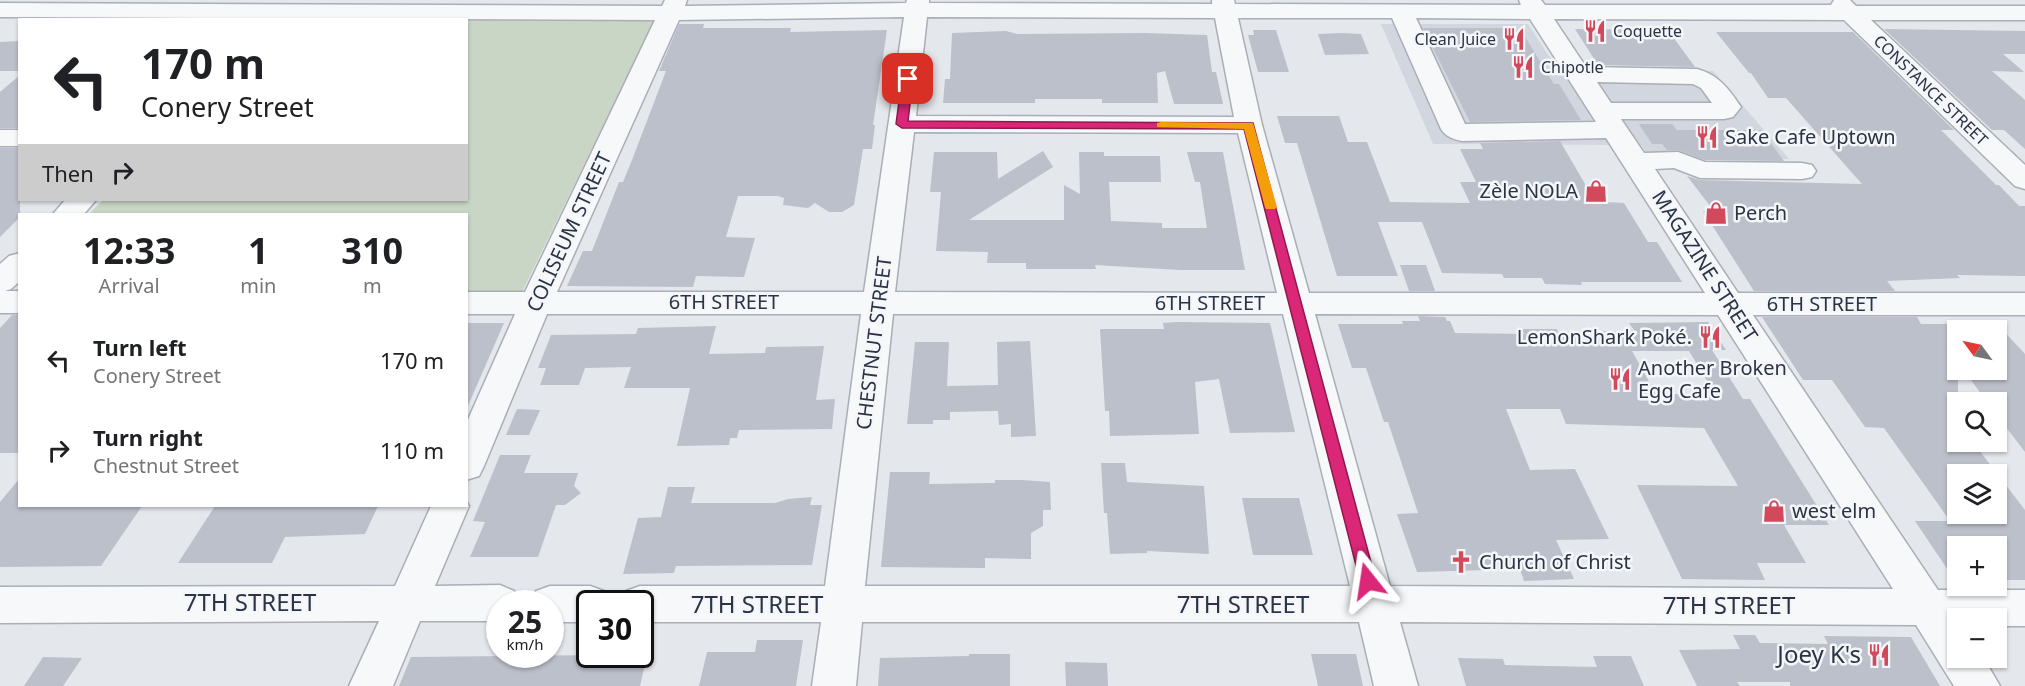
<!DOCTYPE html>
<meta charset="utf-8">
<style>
:root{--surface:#fff;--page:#f6f6f6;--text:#202124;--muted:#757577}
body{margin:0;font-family:"Noto Sans",sans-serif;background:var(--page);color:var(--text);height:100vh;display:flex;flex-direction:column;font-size:22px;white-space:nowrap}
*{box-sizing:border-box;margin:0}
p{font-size:20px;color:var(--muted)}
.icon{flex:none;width:33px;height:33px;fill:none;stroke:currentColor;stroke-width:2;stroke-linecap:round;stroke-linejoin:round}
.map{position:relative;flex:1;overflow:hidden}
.drawer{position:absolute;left:18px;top:213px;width:450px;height:294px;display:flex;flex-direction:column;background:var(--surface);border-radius:0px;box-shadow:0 2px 4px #0004}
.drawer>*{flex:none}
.top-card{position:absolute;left:18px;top:18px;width:450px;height:183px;border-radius:0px;box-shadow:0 2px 4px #0004;background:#fff;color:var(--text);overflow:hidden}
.needle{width:39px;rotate:303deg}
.buttons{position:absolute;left:1947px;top:320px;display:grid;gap:12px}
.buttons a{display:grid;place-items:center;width:60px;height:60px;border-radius:0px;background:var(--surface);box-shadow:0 2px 4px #0004;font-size:30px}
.speed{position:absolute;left:486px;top:590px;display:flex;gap:12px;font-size:30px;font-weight:700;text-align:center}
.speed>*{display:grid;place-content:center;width:78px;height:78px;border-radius:50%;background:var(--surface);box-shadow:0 2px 4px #0004;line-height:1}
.speed small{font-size:15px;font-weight:400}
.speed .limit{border:3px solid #111;border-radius:9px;background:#fff;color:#111}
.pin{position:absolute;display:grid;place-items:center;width:51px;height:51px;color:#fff;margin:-26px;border-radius:12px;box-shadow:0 3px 9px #0006}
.me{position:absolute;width:66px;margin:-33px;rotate:345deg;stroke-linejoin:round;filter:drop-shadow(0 0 4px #0008)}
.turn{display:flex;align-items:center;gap:21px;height:126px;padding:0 24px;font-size:27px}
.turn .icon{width:78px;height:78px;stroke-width:2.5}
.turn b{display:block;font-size:42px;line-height:51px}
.then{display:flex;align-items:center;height:57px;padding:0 24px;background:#0003;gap:12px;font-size:22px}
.eta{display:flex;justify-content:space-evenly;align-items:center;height:102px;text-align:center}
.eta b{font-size:36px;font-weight:700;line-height:42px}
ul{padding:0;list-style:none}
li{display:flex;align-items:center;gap:18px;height:90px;padding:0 24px}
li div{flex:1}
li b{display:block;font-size:22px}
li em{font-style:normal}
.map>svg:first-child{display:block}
.built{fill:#d2d6de}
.green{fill:#c9d6c5}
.building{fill:#bbc0ca;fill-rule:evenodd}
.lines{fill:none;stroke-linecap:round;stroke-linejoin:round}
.minor-casing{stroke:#a9aeb7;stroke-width:3}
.minor{fill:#f7f8fa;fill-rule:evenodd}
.route{fill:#db2777;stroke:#8e194d;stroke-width:1.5}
.slow{fill:#f59e0b}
.labels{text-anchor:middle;stroke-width:5;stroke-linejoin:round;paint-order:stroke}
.far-poi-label{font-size:16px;fill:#2b3445;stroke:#f4f6f9;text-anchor:start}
.far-street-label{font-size:16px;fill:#2b3445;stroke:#f4f6f9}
.poi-label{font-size:20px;fill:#2b3445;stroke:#f4f6f9;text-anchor:start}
.street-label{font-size:20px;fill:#2b3445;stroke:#f4f6f9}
.near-street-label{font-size:24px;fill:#2b3445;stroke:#f4f6f9}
.near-poi-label{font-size:24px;fill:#2b3445;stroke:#f4f6f9;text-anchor:end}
</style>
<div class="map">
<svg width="2025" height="686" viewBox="0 0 2025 686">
<rect width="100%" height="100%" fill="#e4e7ec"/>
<!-- built -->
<polygon class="built" points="1381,24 1528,24 1557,68 1713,71 1789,159 1650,158 1641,145 1433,144"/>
<!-- green -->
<polygon class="green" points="275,17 655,19 522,292 467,291 466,214 89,214 103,200 466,200 466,20 273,19"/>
<!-- building -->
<g class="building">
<polygon points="679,24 704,24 703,28 791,28 790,32 887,30 873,125 875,125 872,149 863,149 854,205 842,212 829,212 815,203 808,208 783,205 784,198 778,196 738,196 726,237 755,238 744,277 696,276 693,287 567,286 583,251 592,251 619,182 623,182 632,160 666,71 659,71"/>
<polygon points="1423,28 1511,28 1522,32 1554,84 1559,84 1581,120 1470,122"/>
<polygon points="1575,29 1657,30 1663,37 1673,37 1695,67 1598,65"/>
<polygon points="1884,29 2025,31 2025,54 2003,54 2024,72 1992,71 2025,100 2025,149 2004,130 1992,130"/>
<polygon points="1253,30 1276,30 1289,72 1258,72 1248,35 1254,35"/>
<polygon points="1006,31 1017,34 1145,33 1207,35 1212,72 1216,72 1223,104 1174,104 1165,71 1157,73 1158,103 1102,103 1102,99 1035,99 1035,103 943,103 945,79 950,79 952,33"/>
<polygon points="1716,32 1853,32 1954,130 1941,130 1996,185 1999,185 2019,206 2025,206 2025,276 1957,275 1960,278 1887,281 1895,291 1754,291 1703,211 1714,211 1687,176 1700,180 1862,184 1786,98 1768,98 1751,73 1749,73"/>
<polygon points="1342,33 1361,34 1369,54 1325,55 1318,34"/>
<polygon points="20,41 20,71 0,71 0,42"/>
<polygon points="20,75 20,128 0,128 0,92"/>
<polygon points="1277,116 1339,116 1348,142 1367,142 1390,202 1470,203 1460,182 1476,182 1460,149 1483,149 1480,143 1560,141 1585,184 1596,184 1606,202 1624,203 1648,242 1657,242 1682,282 1581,282 1582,285 1545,284 1542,278 1504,278 1502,274 1442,273 1422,222 1378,222 1398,276 1337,276 1297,143 1285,143"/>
<polygon points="1639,124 1672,124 1677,130 1761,130 1784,161 1705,160 1679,150 1667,150 1662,144 1652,144"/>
<polygon points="0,148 20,148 20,217 0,237"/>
<polygon points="1043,151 1053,167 969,220 1064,220 1064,185 1080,194 1079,152 1104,152 1104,156 1160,156 1161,182 1109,182 1111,221 1162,223 1162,228 1207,228 1200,182 1195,182 1187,152 1223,152 1245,270 1180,270 1095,265 1096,269 1026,269 1026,263 987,263 988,252 936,251 941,192 930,192 934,152 997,152 998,179"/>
<polygon points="1400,265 1426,265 1435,291 1409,291"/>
<polygon points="12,315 20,315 20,453 0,453 0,328"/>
<path d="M1418,316L1445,317L1447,321H1450L1455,333L1524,334L1522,329H1557L1558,332L1626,331L1634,330L1629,323L1708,322L1726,350H1712L1743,399H1750L1829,525H1784L1806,563H1757L1765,580L1682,579L1637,485L1738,486L1704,428L1566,424L1560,409H1506L1530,470L1575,469L1609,539L1556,540L1574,579L1524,581L1520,569L1417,572L1397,514L1418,513L1388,422H1384L1366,368H1352L1338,324H1403L1402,321H1420ZM1632,351H1689L1715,394H1656Z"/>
<path d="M1762,317H1917L1921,324H1958V441H1972L2025,510V580H1996V546H1958V585L1915,521H1950L1884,428L1865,427L1832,380H1803ZM1958,474H1996V522L1958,521Z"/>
<polygon points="1177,322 1270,323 1295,432 1230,433 1219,379 1195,382 1199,434 1110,436 1109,411 1105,411 1100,329 1164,329 1163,323"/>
<polygon points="466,323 504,323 467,408 466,408"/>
<polygon points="1996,323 2025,354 2025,452 1996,414 1996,402 1987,402 1963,369 1991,369 1996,376"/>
<polygon points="716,326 709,354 765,353 766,347 824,346 816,400 835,399 832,429 739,430 737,438 730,438 729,445 677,446 690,388 624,388 631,367 585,368 579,385 540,385 546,368 538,368 551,335 636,334 638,328"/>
<polygon points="1030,341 1036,436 1011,437 1011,424 999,425 998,411 950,412 950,420 933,420 933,424 907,424 915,342 949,342 947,386 998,385 997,342"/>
<polygon points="517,409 540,410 529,435 506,435"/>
<polygon points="500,455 531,455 524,473 578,473 574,486 581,493 565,505 556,505 538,557 470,557 485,522 473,521"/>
<polygon points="1101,463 1125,463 1127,482 1204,486 1209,554 1147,551 1147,553 1110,554 1107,513 1104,513"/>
<polygon points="890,472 930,472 929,484 995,483 995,480 1022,480 1050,482 1051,510 1043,510 1043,526 1031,533 1031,559 985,558 985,568 881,567"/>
<polygon points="20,478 20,506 142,506 101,566 0,567 0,502"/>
<polygon points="668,487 695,487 691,503 775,503 788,499 812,497 810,505 822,505 812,565 676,566 674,573 623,574 638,518 661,517"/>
<polygon points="1242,498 1299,498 1313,555 1253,555"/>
<polygon points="215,506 378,506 365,534 285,537 272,563 178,563"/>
<polygon points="1733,635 1755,635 1760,643 1828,644 1824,636 1911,637 1940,686 1790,686 1790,682 1737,682 1740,686 1697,686 1679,650 1740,649"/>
<polygon points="757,640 803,640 796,686 699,686 707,652 755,652"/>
<polygon points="969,654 1010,654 1010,686 878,686 880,658 969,656"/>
<polygon points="1311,654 1356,654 1363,686 1318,686"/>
<polygon points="604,655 601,665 645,664 640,686 399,686 411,657"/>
<polygon points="1593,656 1631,656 1644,686 1466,686 1458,658 1503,659 1505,665 1597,667"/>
<polygon points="43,657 82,658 63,686 24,686"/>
<polygon points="1065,662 1107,663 1108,686 1066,686"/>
</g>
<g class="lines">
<!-- minor casing -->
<g class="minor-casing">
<g id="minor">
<path d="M665,0H687L685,6L906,3L907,0H929V3L1212,4V0H1234L1235,4L1521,5L1519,0H1541L1545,5H1831L1834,0H1850L1856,6H2025V20H1871L2025,165V189L2015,186L1844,20L1554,19L1586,67L1697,69C1719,75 1729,89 1741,107L1733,117L1724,119H1621L1644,153L1678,152L1705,162L1802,163L1812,165L1816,171L1812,177L1802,179L1700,178L1674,168L1655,169L1738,293H2025V315H1753L1938,590H2025V626H1996V618H1958V657H1983L2000,686H1954L1916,625L1400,622L1418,686H1374L1359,622H862L856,686H812L821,622H640V603H620L626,591L640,586H825L861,314H547L484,466L479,476L466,480V424L515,314H466V292H525L655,20L0,17V3L662,6ZM904,17L864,292H557L679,20ZM927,17L1215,18L1234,117L916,116ZM1238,18H1392L1441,129C1446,137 1453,139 1462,141L1606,138L1705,293H1309L1262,125ZM1416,18L1530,19L1596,122L1465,124ZM1597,82L1693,84L1701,88L1712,103H1611ZM914,132L1238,133L1277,293L895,292ZM893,314H1283L1350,586H865ZM1315,314L1718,315L1893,589L1390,586Z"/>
<rect x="0" y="130" width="20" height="16"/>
<polygon points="65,200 96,200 84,214 53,214"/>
<polygon points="20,253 20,281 11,289 5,291 20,291 20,313 0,313 0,264 9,256"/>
<polygon points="466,501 469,506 435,586 500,585 514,591 520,603 500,603 500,621 420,621 393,686 349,686 379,621 0,623 0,587 395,586 431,506 466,506"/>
<polygon points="550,586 590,586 604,591 610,603 590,603 590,622 550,622 550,603 530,603 536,591"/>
</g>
</g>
<!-- minor -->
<use href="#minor" class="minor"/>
</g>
<!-- route -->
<polygon class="route" points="908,76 913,79 908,121 1253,123 1376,581 1374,586 1368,588 1362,586 1360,581 1244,129 902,128 896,124 902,79"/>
<!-- slow -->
<polygon class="slow" points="1161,122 1253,123 1277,207 1275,209 1266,209 1265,207 1244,129 1157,127 1157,123"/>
<!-- icons -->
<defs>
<g id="restaurant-bare" transform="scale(1.8)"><path d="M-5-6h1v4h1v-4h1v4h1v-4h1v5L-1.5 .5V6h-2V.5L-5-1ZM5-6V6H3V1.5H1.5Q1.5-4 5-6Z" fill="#d1495b" stroke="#f4f6f9" stroke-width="2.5" paint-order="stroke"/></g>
<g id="shop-bare" transform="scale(1.8)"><path d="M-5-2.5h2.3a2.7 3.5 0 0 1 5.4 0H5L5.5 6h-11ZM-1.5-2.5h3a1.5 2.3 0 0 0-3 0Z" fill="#d1495b" stroke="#f4f6f9" stroke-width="2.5" paint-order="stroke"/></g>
<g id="church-bare" transform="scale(1.8)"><path d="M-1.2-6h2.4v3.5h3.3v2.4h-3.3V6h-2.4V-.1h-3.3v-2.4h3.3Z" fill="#d1495b" stroke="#f4f6f9" stroke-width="2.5" paint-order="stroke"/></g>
</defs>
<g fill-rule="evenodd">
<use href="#restaurant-bare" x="1595" y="31"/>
<use href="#restaurant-bare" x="1514" y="39"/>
<use href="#restaurant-bare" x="1523" y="67"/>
<use href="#restaurant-bare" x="1707" y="137"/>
<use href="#shop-bare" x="1596" y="191"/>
<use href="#shop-bare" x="1716" y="213"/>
<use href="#restaurant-bare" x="1710" y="337"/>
<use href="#restaurant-bare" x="1620" y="379"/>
<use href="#shop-bare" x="1774" y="511"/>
<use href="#church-bare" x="1461" y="562"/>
<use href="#restaurant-bare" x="1879" y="655"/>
</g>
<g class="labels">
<!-- far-poi labels -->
<g class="far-poi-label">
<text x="1613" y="37">Coquette</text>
<text x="1496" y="45" text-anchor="end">Clean Juice</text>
<text x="1541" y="73">Chipotle</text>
</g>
<!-- far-street labels -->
<g class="far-street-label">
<text transform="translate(1931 90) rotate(44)" y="6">CONSTANCE STREET</text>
</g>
<!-- poi labels -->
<g class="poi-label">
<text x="1725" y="144">Sake Cafe Uptown</text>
<text x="1578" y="198" text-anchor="end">Zèle NOLA</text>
<text x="1734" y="220">Perch</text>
<text x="1692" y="344" text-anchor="end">LemonShark Poké.</text>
<text x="1638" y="375">Another Broken<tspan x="1638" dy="23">Egg Cafe</tspan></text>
<text x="1792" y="518">west elm</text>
<text x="1479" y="569">Church of Christ</text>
</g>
<!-- street labels -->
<g class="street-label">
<text transform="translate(569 232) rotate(-65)" y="7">COLISEUM STREET</text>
<text transform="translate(1705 266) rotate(57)" y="7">MAGAZINE STREET</text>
<text x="724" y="309">6TH STREET</text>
<text x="1210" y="310">6TH STREET</text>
<text x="1822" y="311">6TH STREET</text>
<text transform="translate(874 343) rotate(-83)" y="7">CHESTNUT STREET</text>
</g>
<!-- near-street labels -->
<g class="near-street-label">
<text x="250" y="611">7TH STREET</text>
<text x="757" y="613">7TH STREET</text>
<text x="1243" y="613">7TH STREET</text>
<text x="1729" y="614">7TH STREET</text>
</g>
<!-- near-poi labels -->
<g class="near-poi-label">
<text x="1861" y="663">Joey K's</text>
</g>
</g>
</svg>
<div class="buttons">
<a><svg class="needle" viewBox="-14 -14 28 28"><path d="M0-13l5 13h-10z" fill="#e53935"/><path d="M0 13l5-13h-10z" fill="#757577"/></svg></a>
<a><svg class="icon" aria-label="search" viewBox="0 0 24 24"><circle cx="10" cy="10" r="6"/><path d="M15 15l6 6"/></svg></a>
<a><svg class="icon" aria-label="layers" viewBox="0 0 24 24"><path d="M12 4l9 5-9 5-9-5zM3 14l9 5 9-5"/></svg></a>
<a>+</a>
<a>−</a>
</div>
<div class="speed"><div>25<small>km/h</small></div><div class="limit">30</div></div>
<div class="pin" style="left:908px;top:79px;background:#d93025"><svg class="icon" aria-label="arrive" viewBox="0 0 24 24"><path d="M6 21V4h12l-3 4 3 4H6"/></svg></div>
<svg class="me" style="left:1368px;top:581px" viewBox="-20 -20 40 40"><path d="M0-17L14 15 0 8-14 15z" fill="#db2777" stroke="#fff" stroke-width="4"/></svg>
<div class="top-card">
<div class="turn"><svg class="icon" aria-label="left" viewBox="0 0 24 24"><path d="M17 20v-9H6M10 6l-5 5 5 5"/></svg><div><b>170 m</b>Conery Street</div></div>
<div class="then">Then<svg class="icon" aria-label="right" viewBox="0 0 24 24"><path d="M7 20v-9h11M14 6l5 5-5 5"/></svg></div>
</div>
<section class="drawer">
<div class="eta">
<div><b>12:33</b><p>Arrival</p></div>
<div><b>1</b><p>min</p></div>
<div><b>310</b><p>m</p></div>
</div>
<ul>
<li><svg class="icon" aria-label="left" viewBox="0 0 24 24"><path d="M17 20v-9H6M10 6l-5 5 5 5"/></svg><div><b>Turn left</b><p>Conery Street</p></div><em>170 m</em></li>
<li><svg class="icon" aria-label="right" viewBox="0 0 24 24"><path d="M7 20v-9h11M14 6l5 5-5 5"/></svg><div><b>Turn right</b><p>Chestnut Street</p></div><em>110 m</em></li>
</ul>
</section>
</div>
